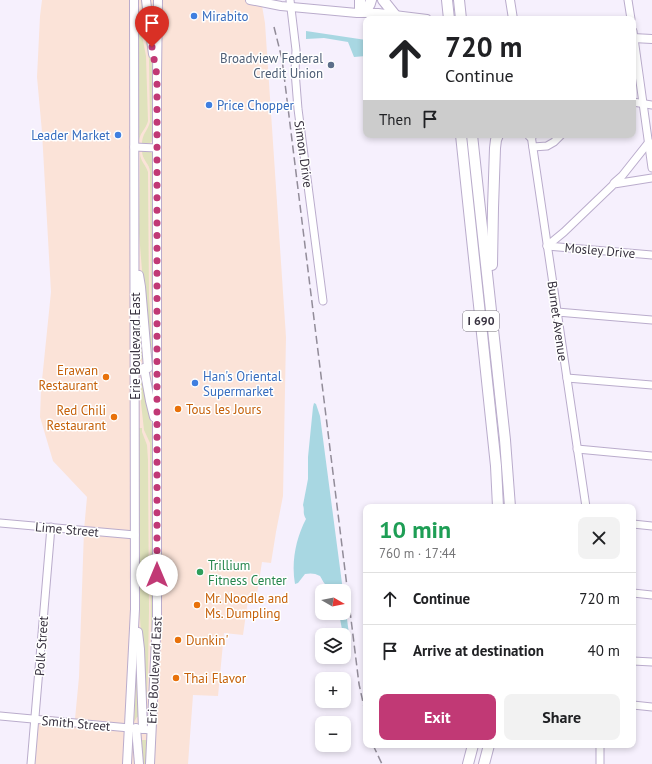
<!DOCTYPE html>
<meta charset="utf-8">
<style>
:root{--surface:#fff;--page:#f2f2f2;--text:#202124;--muted:#757577;--line:#e0e0e0;--accent:#c13975}
body{margin:0;font-family:"PT Sans",sans-serif;background:var(--page);color:var(--text);height:100vh;display:flex;flex-direction:column;font-size:15px;white-space:nowrap}
*{box-sizing:border-box;margin:0}
p{font-size:13px;color:var(--muted)}
.icon{flex:none;width:22px;height:22px;fill:none;stroke:currentColor;stroke-width:2;stroke-linecap:round;stroke-linejoin:round}
.map{position:relative;flex:1;overflow:hidden}
.sheet{position:absolute;left:363px;top:504px;width:273px;height:244px;display:flex;flex-direction:column;background:var(--surface);border-radius:8px;box-shadow:0 2px 6px #0003}
.sheet>*{flex:none}
.banner{position:absolute;left:363px;top:16px;width:273px;height:122px;border-radius:8px;box-shadow:0 2px 6px #0003;background:#fff;color:var(--text);overflow:hidden}
.needle{width:26px;rotate:99deg}
.buttons{position:absolute;left:315px;top:584px;display:grid;gap:8px}
.buttons a{display:grid;place-items:center;width:36px;height:36px;border-radius:8px;background:var(--surface);box-shadow:0 2px 6px #0003;font-size:20px}
.pin{position:absolute;display:grid;place-items:center;width:34px;height:34px;color:#fff;margin:-41px -17px;border-radius:50% 50% 50% 0;rotate:-45deg;box-shadow:0 0 4px #0007}
.pin .icon{rotate:45deg}
.me{position:absolute;width:44px;margin:-22px;rotate:0deg;stroke-linejoin:round;filter:drop-shadow(0 0 3px #0008)}
.turn{display:flex;align-items:center;gap:14px;height:84px;padding:0 16px;font-size:18px}
.turn .icon{width:52px;height:52px;stroke-width:2.5}
.turn b{display:block;font-size:28px;line-height:34px}
.then{display:flex;align-items:center;height:38px;padding:0 16px;background:#0003;gap:8px;font-size:15px}
.round{display:grid;place-items:center;flex:none;width:42px;height:42px;border-radius:8px;background:var(--page)}
.overview{display:flex;align-items:center;justify-content:space-between;height:68px;padding:0 16px}
h1{font-size:24px;font-weight:700;line-height:30px;color:#1e9e55}
.action{display:flex;gap:8px;margin-top:auto;padding:8px 16px}
.action a{flex:1;height:46px;border-radius:8px;background:var(--accent);color:#fff;font-size:16px;font-weight:700;line-height:46px;text-align:center}
.action a+a{background:var(--page);color:var(--text)}
ul{padding:0;list-style:none}
li{display:flex;align-items:center;gap:12px;height:52px;padding:0 16px;border-top:1px solid var(--line)}
li div{flex:1}
li b{display:block;font-size:15px}
li em{font-style:normal}
.map>svg:first-child{display:block}
.commercial{fill:#fbe3d8}
.green{fill:#dfe2bc}
.water{fill:#a8d7e2}
.lines{fill:none;stroke-linecap:round;stroke-linejoin:round}
.minor-casing{stroke:#baaccc;stroke-width:9}
.major-casing{stroke:#baaccc;stroke-width:10}
.highway-casing{stroke:#baaccc;stroke-width:12}
.minor{stroke:#fff;stroke-width:7}
.major{stroke:#fff;stroke-width:8}
.highway{stroke:#fff;stroke-width:10}
.rail{stroke:#928c99;stroke-width:1.5;stroke-dasharray:8 4;stroke-linecap:butt}
.route{stroke:#c13975;stroke-width:7;stroke-dasharray:0 12.6}
.shop-dot{fill:#3f7fe0;stroke:#fff;stroke-width:1.5}
.service-dot{fill:#5c6f8a;stroke:#fff;stroke-width:1.5}
.food-dot{fill:#e8710a;stroke:#fff;stroke-width:1.5}
.leisure-dot{fill:#2e9e5b;stroke:#fff;stroke-width:1.5}
.labels{text-anchor:middle;stroke-width:3;stroke-linejoin:round;paint-order:stroke}
.shield{fill:#fff;stroke:#747079;stroke-width:1}
.shield-label{font-size:12px;font-weight:bold;fill:#393340}
.shop-label{font-size:13px;fill:#366cbe;stroke:#fff;text-anchor:start}
.service-label{font-size:13px;fill:#4e5e75;stroke:#fff;text-anchor:end}
.street-label{font-size:13px;fill:#393340;stroke:#fff}
.food-label{font-size:13px;fill:#c56008;stroke:#fff;text-anchor:start}
.leisure-label{font-size:13px;fill:#27864d;stroke:#fff;text-anchor:start}
</style>
<div class="map">
<svg width="652" height="764" viewBox="0 0 652 764">
<rect width="100%" height="100%" fill="#f6f0fd"/>
<!-- commercial -->
<polygon class="commercial" points="42,0 261,0 265,23 286,337 283,496 276,532 271,563 262,562 257,594 249,593 243,635 224,633 218,696 193,695 188,764 35,764 39,715 75,719 79,677 84,530 87,497 53,461 40,417 41,390 51,292 42,132 37,77 40,16"/>
<!-- green -->
<g class="green">
<path d="M137,0H138L140,25L146,56L148,121C146,129 141,131 139,140V58L137,38Z"/>
<path d="M141,0H144L153,69V140L150,143H142V142C143,133 148,130 150,122L149,59L143,26Z"/>
<path d="M142,151C147,151 152,150 153,156V286L156,360L154,362L151,363H150L149,361L154,358L155,349L151,292L150,172C150,164 142,160 142,151Z"/>
<path d="M140,153C140,161 146,165 148,172L149,297L152,340V355L149,358L139,233Z"/>
<polygon points="140,308 145,358 142,359 139,362"/>
<polygon points="141,375 143,375 152,426 153,439 153,658 150,720 148,722 145,719 148,718 149,716 151,635 150,456 150,443 144,430 141,403"/>
<polygon points="139,428 142,428 142,432 147,445 148,460 149,610 148,668 146,716 139,602"/>
<polygon points="137,667 141,717 137,717 134,722"/>
<polygon points="141,740 147,740 146,764 142,764"/>
</g>
<!-- water -->
<g class="water">
<polygon points="306,31 366,40 366,56 354,57 348,42 324,38 306,39"/>
<path d="M314,403L316,404L320,416L343,591H335C332,588 330,588 327,586C324,584 322,579 320,576C315,573 310,573 305,574L298,583L295,584C291,562 296,538 306,519C302,512 305,511 303,505L308,479V457L313,407Z"/>
<polygon points="344,596 350,642 348,644 345,642 344,635 343,635 339,613 344,613"/>
</g>
<g class="lines">
<!-- minor casing -->
<g class="minor-casing">
<g id="minor">
<polyline points="290,0 296,50 295,71 298,109 323,301"/>
<polyline points="628,0 631,19"/>
<polyline points="633,31 652,168"/>
<polyline points="633,102 652,105"/>
<polyline points="531,135 586,507"/>
<polyline points="134,147 157,148"/>
<polyline points="533,147 547,146 554,142 561,135"/>
<polyline points="614,183 622,176 649,142"/>
<polyline points="547,246 564,232 614,184 652,178"/>
<polyline points="547,246 652,255"/>
<polyline points="557,312 652,320"/>
<polyline points="567,378 652,385"/>
<polyline points="577,449 652,456"/>
<polyline points="0,523 135,535"/>
<polyline points="633,524 652,526"/>
<polyline points="633,593 652,595"/>
<polyline points="633,661 652,662"/>
<polyline points="633,705 652,707"/>
<polyline points="0,716 151,730"/>
<polyline points="600,745 600,764"/>
<polyline points="31,764 51,527"/>
</g>
</g>
<!-- major casing -->
<g class="major-casing">
<g id="major">
<polyline points="146,0 153,54"/>
<polyline points="250,0 281,6 357,13 378,13 427,19"/>
<polyline points="510,0 513,19"/>
<polyline points="633,38 652,39"/>
<polyline points="139,275 141,287 148,368"/>
<polyline points="144,368 150,401 154,417"/>
<polyline points="138,632 140,649 143,729"/>
<polyline points="136,728 139,764"/>
<polyline points="127,764 135,609 134,0"/>
<polyline points="150,764 157,618 157,76 158,0"/>
</g>
</g>
<!-- highway casing -->
<g class="highway-casing">
<g id="highway">
<polyline points="360,0 360,12"/>
<polyline points="383,0 395,15"/>
<polyline points="447,0 449,19"/>
<polyline points="459,0 461,19"/>
<path d="M362,12C367,10 370,5 371,0"/>
<polyline points="461,135 496,466 498,507"/>
<polyline points="472,135 505,440 510,507"/>
<polyline points="530,135 531,136"/>
<polyline points="492,265 493,208 495,148 496,140 498,135"/>
<polyline points="468,764 473,745"/>
<polyline points="484,764 489,745"/>
</g>
</g>
<!-- minor -->
<use href="#minor" class="minor"/>
<!-- major -->
<use href="#major" class="major"/>
<!-- highway -->
<use href="#highway" class="highway"/>
<!-- rail -->
<g class="rail">
<polyline points="274,27 282,59 359,684 366,716"/>
<polyline points="373,745 382,764"/>
</g>
</g>
<g class="lines">
<!-- route -->
<polyline class="route" points="152,47 157,76 157,575"/>
</g>
<!-- markers -->
<g class="shop-dot">
<circle cx="194" cy="16" r="4"/>
<circle cx="209" cy="105" r="4"/>
<circle cx="118" cy="135" r="4"/>
<circle cx="195" cy="383" r="4"/>
</g>
<circle class="service-dot" cx="331" cy="65" r="4"/>
<g class="food-dot">
<circle cx="106" cy="377" r="4"/>
<circle cx="178" cy="409" r="4"/>
<circle cx="114" cy="417" r="4"/>
<circle cx="197" cy="605" r="4"/>
<circle cx="178" cy="640" r="4"/>
<circle cx="176" cy="678" r="4"/>
</g>
<circle class="leisure-dot" cx="200" cy="572" r="4"/>
<g class="labels">
<!-- shield labels -->
<rect class="shield" x="463" y="311" width="36" height="20" rx="3"/>
<g class="shield-label">
<text x="481" y="325">I 690</text>
</g>
<!-- shop labels -->
<g class="shop-label">
<text x="202" y="21">Mirabito</text>
<text x="217" y="110">Price Chopper</text>
<text x="110" y="140" text-anchor="end">Leader Market</text>
<text x="203" y="381">Han's Oriental<tspan x="203" dy="15">Supermarket</tspan></text>
</g>
<!-- service labels -->
<g class="service-label">
<text x="323" y="63">Broadview Federal<tspan x="323" dy="15">Credit Union</tspan></text>
</g>
<!-- street labels -->
<g class="street-label">
<text transform="translate(304 154) rotate(82)" y="5">Simon Drive</text>
<text transform="translate(600 250) rotate(5)" y="5">Mosley Drive</text>
<text transform="translate(558 321) rotate(82)" y="5">Burnet Avenue</text>
<text transform="translate(135 346) rotate(-90)" y="5">Erie Boulevard East</text>
<text transform="translate(67 529) rotate(5)" y="5">Lime Street</text>
<text transform="translate(41 646) rotate(-86)" y="5">Polk Street</text>
<text transform="translate(154 670) rotate(-87)" y="5">Erie Boulevard East</text>
<text transform="translate(76 723) rotate(5)" y="5">Smith Street</text>
</g>
<!-- food labels -->
<g class="food-label">
<text x="98" y="375" text-anchor="end">Erawan<tspan x="98" dy="15">Restaurant</tspan></text>
<text x="186" y="414">Tous les Jours</text>
<text x="106" y="415" text-anchor="end">Red Chili<tspan x="106" dy="15">Restaurant</tspan></text>
<text x="205" y="603">Mr. Noodle and<tspan x="205" dy="15">Ms. Dumpling</tspan></text>
<text x="186" y="645">Dunkin'</text>
<text x="184" y="683">Thai Flavor</text>
</g>
<!-- leisure labels -->
<g class="leisure-label">
<text x="208" y="570">Trillium<tspan x="208" dy="15">Fitness Center</tspan></text>
</g>
</g>
</svg>
<div class="buttons">
<a><svg class="needle" viewBox="-14 -14 28 28"><path d="M0-13l5 13h-10z" fill="#e53935"/><path d="M0 13l5-13h-10z" fill="#757577"/></svg></a>
<a><svg class="icon" aria-label="layers" viewBox="0 0 24 24"><path d="M12 4l9 5-9 5-9-5zM3 14l9 5 9-5"/></svg></a>
<a>+</a>
<a>−</a>
</div>
<div class="pin" style="left:152px;top:47px;background:#d93025"><svg class="icon" aria-label="arrive" viewBox="0 0 24 24"><path d="M6 21V4h12l-3 4 3 4H6"/></svg></div>
<svg class="me" style="left:157px;top:575px" viewBox="-20 -20 40 40"><circle r="19" fill="#fff"/><path d="M0-13L10 11 0 6-10 11z" fill="#c13975"/></svg>
<div class="banner">
<div class="turn"><svg class="icon" aria-label="ahead" viewBox="0 0 24 24"><path d="M12 20V5M6 11l6-6 6 6"/></svg><div><b>720 m</b>Continue</div></div>
<div class="then">Then<svg class="icon" aria-label="arrive" viewBox="0 0 24 24"><path d="M6 21V4h12l-3 4 3 4H6"/></svg></div>
</div>
<section class="sheet">
<div class="overview"><div><h1>10 min</h1><p>760 m · 17:44</p></div><a class="round"><svg class="icon" aria-label="close" viewBox="0 0 24 24"><path d="M6 6l12 12M18 6L6 18"/></svg></a></div>
<ul>
<li><svg class="icon" aria-label="ahead" viewBox="0 0 24 24"><path d="M12 20V5M6 11l6-6 6 6"/></svg><div><b>Continue</b></div><em>720 m</em></li>
<li><svg class="icon" aria-label="arrive" viewBox="0 0 24 24"><path d="M6 21V4h12l-3 4 3 4H6"/></svg><div><b>Arrive at destination</b></div><em>40 m</em></li>
</ul>
<div class="action"><a>Exit</a><a>Share</a></div>
</section>
</div>
